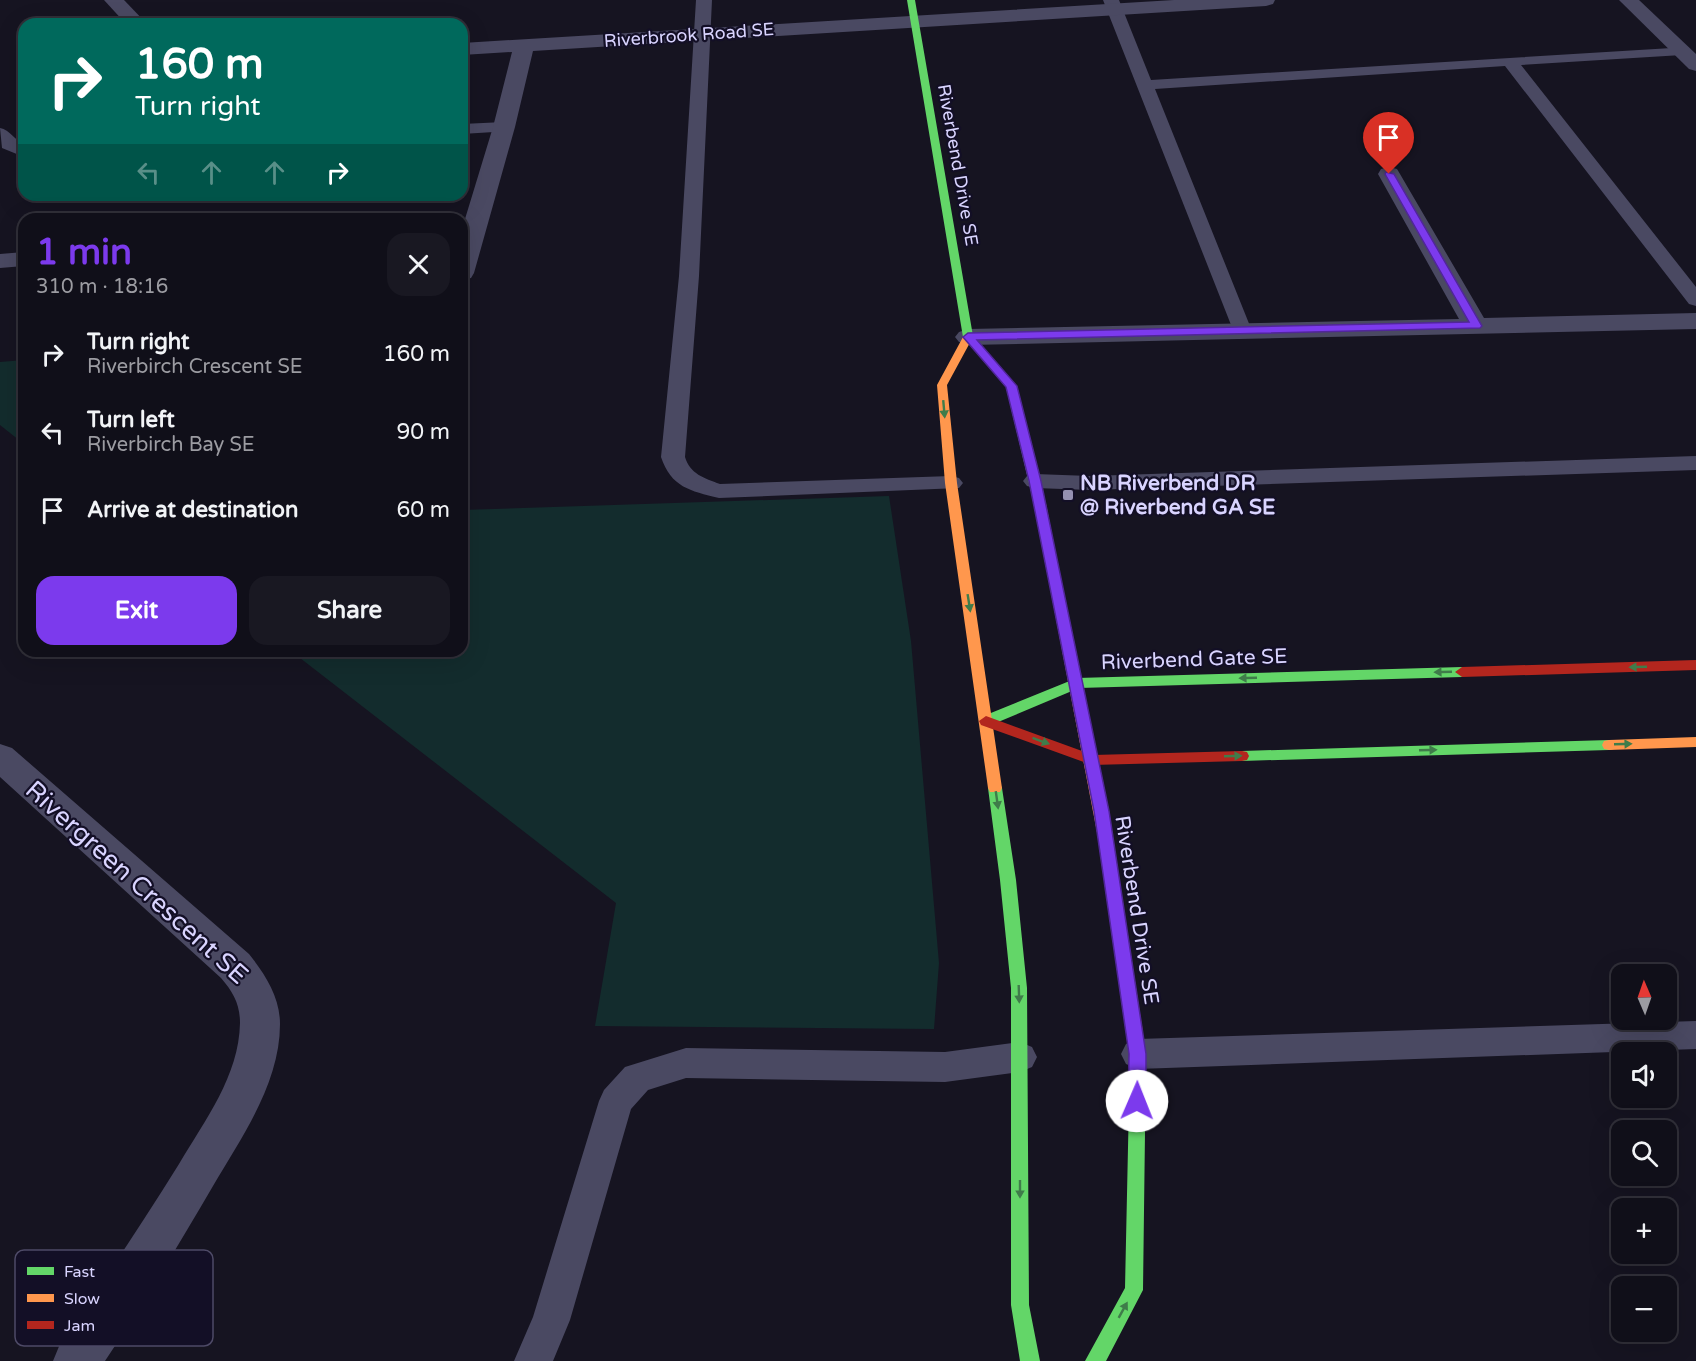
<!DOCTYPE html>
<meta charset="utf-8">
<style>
:root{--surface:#100f19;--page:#191822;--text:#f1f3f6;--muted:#9c9ca2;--line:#302f38;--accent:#7c3aed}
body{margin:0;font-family:"Varela Round",sans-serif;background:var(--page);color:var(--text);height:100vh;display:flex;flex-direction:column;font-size:22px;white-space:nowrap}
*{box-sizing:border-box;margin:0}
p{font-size:20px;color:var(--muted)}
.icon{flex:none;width:33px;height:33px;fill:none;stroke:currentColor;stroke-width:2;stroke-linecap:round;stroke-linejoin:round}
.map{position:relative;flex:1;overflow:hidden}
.sheet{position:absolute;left:18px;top:213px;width:450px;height:444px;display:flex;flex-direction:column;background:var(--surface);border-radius:18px;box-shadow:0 6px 24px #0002,0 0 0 2px var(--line)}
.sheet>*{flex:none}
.top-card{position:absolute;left:18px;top:18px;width:450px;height:183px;border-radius:18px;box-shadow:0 6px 24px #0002,0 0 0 2px var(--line);background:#00695c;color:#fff;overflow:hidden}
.needle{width:39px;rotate:358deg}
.controls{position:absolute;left:1611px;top:964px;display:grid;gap:12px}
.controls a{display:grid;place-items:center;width:66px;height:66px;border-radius:12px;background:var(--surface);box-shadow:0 6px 24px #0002,0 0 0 2px var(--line);font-size:30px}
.pin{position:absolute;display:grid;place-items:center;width:51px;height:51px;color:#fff;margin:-62px -26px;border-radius:50% 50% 50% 0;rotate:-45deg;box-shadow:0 0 6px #0007}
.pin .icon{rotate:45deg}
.me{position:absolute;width:66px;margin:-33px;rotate:1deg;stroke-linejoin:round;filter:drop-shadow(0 0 4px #0008)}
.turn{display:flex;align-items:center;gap:21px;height:126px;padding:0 18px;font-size:27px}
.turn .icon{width:78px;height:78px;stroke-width:2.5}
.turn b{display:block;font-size:42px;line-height:51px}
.lanes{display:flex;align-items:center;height:57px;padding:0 18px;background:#0003;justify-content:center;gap:30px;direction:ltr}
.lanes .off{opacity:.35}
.round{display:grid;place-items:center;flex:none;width:63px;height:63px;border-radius:18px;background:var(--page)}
.headline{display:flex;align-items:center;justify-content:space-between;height:102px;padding:0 18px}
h1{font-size:36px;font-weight:700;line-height:45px;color:var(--accent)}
.cta{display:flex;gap:12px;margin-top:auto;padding:12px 18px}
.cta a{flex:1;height:69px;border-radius:18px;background:var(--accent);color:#fff;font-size:24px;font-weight:700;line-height:69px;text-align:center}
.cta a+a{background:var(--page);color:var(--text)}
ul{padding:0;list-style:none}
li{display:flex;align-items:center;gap:18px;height:78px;padding:0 18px}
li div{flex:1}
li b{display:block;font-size:22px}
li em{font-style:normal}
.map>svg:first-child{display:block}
.green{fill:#132c2d}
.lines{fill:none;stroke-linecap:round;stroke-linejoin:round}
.lane{fill:#4a4962;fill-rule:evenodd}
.street{fill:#4a4962;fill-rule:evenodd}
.fast{fill:#63d668;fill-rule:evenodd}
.slow{fill:#ff974d;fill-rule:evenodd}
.jam{fill:#b3261e;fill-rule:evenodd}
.oneway{fill:#3f7c4a}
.route{fill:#7c3aed;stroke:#51269a;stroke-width:1.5}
.poi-dot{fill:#9591b1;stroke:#130f26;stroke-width:2}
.labels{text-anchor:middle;stroke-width:4.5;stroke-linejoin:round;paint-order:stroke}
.far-street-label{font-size:18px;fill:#d9d4ff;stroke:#130f26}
.poi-label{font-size:21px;font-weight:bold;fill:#d9d4ff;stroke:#130f26;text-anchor:start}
.street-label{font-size:21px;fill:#d9d4ff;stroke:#130f26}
.near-street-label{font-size:26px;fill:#d9d4ff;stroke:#130f26}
.key{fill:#130f26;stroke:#4e4a67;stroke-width:1.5}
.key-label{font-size:16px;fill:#d9d4ff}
</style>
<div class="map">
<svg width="1696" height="1361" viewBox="0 0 1696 1361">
<rect width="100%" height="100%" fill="#161421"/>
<!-- green -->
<g class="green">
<polygon points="24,360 24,444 0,425 0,362"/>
<polygon points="889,496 911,641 939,963 934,1029 595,1026 616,903 291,651 462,651 462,510"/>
</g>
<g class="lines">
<!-- lane -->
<g class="lane">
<path d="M696,0H712L699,276L685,457C690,474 704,478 720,484L951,476L959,478L963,483L959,488L719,498C690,491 671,487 661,457L679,276Z"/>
<polygon points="1103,0 1119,0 1151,80 1688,47 1690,50 1688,53 1682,55 1521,65 1696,287 1696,306 1689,304 1505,66 1155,89 1252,331 1249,335 1242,337 1235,335"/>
<polygon points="504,122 510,123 513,127 510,131 462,134 462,124"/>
<path d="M0,128C10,130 15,140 24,145V157L2,148Z"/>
<polygon points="1696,456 1696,470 1090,490 1035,488 1027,486 1023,481 1027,476 1035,474 1090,476"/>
<polygon points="1696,1021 1696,1049 1138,1069 1126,1064 1121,1054 1126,1044 1138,1039"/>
<polygon points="1020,1042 1032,1047 1037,1057 1032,1067 1020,1072 945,1082 686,1078 648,1090 631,1109 570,1320 553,1361 514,1361 533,1317 599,1101 604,1090 625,1067 686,1048 945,1052"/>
</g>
<!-- street -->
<g class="street">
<polygon points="104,0 124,0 147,24 126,24"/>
<polygon points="1174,0 1275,0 1273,4 1266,6 533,51 515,127 474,273 471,278 462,280 462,219 465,219 493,127 512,52 462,55 462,43"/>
<polygon points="1619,0 1639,0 1696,54 1696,71 1689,69"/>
<polygon points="1389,167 1397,169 1400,174 1484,318 1696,313 1696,329 968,345 959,342 955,337 959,332 968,329 1459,319 1378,174 1381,169"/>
<polygon points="24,252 24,266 0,268 0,254"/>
<path d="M0,744L12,748L249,954C265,974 280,997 280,1024C280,1083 242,1137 213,1186C178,1246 143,1304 105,1361H53L60,1344C101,1285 141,1225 179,1164C205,1120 239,1076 240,1023C240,1004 233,992 221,978L0,777Z"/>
</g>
<!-- fast -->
<g class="fast">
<polygon points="907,0 915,0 973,336 1016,386 1046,504 1044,507 1036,507 1034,504 1006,387 963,337"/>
<polygon points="1462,667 1469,672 1462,677 1079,688 991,725 986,726 979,721 981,717 1077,678"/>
<polygon points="1609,740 1614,741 1616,745 1614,749 1609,750 1242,761 1237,760 1235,756 1237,752 1242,751"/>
<polygon points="995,783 1000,784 1002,788 1016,880 1027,988 1029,1305 1040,1361 1020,1361 1011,1305 1011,988 1000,880 988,788 990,784"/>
<polygon points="1135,1025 1141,1027 1146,1054 1143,1290 1106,1361 1085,1361 1125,1288 1130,1054 1127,1032 1129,1027"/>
</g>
<!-- slow -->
<g class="slow">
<polygon points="968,334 973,337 947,385 957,483 1002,788 1000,792 990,792 988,788 945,483 937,385 963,337"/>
<polygon points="1040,500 1046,504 1114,848 1112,852 1107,854 1102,852 1100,848 1034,504"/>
<polygon points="1696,737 1696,747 1609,750 1604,749 1602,745 1604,741 1609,740"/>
</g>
<!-- jam -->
<g class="jam">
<polygon points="1696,660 1696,670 1462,677 1455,672 1462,667"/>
<polygon points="986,716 1093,755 1242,751 1247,752 1249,756 1247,760 1242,761 1092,765 981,725 979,721"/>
<polygon points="1107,842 1112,844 1114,848 1143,1032 1141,1037 1135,1039 1129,1037 1127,1032 1100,848 1102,844"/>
</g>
</g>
<!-- one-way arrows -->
<defs><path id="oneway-solid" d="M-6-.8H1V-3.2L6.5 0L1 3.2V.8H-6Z" transform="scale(1.5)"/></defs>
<g class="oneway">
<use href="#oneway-solid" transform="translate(944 409) rotate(85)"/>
<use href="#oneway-solid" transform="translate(969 603) rotate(81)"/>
<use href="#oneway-solid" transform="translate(1638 667) rotate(178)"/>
<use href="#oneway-solid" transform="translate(1443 672) rotate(178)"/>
<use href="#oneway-solid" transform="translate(1248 678) rotate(178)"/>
<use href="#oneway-solid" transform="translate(1041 741) rotate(20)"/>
<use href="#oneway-solid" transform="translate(1623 744) rotate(-2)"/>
<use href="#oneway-solid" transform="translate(1428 750) rotate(-2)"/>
<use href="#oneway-solid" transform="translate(1233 756) rotate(-2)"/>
<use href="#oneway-solid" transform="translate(997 800) rotate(82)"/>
<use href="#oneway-solid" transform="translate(1019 994) rotate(88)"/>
<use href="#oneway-solid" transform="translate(1020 1189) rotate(90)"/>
<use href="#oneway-solid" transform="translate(1123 1310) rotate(-61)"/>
</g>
<!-- route -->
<polygon class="route" points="1386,172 1394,174 1482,326 1480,328 977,340 1017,386 1041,481 1109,811 1146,1054 1146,1101 1143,1106 1137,1109 1131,1106 1128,1101 1129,1054 1094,811 1029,481 1006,387 963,337 968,333 1469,322 1385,174"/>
<!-- markers -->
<rect class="poi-dot" x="1062" y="489" width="12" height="12" rx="3"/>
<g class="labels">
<!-- far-street labels -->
<g class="far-street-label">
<text transform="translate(689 35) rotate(-4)" y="6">Riverbrook Road SE</text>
<text transform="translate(958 165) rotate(80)" y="6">Riverbend Drive SE</text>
</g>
<!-- poi labels -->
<g class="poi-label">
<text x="1080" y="490">NB Riverbend DR<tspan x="1080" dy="24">@ Riverbend GA SE</tspan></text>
</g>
<!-- street labels -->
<g class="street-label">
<text transform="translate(1194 659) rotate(-2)" y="7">Riverbend Gate SE</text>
<text transform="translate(1137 910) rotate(81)" y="7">Riverbend Drive SE</text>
</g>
<!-- near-street labels -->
<g class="near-street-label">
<text transform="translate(137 882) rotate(42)" y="9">Rivergreen Crescent SE</text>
</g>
</g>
<!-- legend -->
<rect x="15" y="1250" width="198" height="96" rx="9" class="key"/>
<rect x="27" y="1267" width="27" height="8" fill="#63d668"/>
<rect x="27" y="1294" width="27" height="8" fill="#ff974d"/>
<rect x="27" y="1321" width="27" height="8" fill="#b3261e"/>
<g class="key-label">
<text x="64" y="1277">Fast</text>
<text x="64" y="1304">Slow</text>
<text x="64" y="1331">Jam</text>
</g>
</svg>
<div class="controls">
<a><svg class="needle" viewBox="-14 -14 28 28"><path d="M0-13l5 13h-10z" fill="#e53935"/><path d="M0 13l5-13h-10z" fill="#9c9ca2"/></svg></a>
<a><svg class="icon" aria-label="sound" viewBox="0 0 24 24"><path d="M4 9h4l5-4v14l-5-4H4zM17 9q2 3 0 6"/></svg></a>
<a><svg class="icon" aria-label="search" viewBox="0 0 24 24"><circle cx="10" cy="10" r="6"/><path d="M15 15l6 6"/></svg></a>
<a>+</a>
<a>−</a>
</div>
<div class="pin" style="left:1389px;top:174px;background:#d93025"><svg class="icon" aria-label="arrive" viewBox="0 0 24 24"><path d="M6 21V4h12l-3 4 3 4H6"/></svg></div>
<svg class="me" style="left:1137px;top:1101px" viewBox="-20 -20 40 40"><circle r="19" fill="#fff"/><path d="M0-13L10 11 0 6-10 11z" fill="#7c3aed"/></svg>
<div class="top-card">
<div class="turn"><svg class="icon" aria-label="right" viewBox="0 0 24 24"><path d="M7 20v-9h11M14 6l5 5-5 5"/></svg><div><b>160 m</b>Turn right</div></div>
<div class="lanes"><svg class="icon off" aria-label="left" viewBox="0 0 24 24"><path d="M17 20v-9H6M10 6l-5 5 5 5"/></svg><svg class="icon off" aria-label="ahead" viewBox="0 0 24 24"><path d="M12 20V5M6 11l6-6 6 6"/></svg><svg class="icon off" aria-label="ahead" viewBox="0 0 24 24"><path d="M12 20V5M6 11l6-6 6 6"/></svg><svg class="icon" aria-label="right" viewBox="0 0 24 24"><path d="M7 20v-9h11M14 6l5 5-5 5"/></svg></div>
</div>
<section class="sheet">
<div class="headline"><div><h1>1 min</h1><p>310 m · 18:16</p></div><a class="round"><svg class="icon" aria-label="close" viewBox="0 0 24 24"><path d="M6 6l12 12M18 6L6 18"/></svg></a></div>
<ul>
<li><svg class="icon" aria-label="right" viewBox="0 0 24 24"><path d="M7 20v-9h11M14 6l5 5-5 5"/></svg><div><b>Turn right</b><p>Riverbirch Crescent SE</p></div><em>160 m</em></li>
<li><svg class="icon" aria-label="left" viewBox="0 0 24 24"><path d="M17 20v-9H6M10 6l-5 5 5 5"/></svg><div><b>Turn left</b><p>Riverbirch Bay SE</p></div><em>90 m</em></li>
<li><svg class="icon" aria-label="arrive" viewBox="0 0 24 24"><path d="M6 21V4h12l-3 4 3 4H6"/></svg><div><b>Arrive at destination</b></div><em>60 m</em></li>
</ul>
<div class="cta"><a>Exit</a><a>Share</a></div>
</section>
</div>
